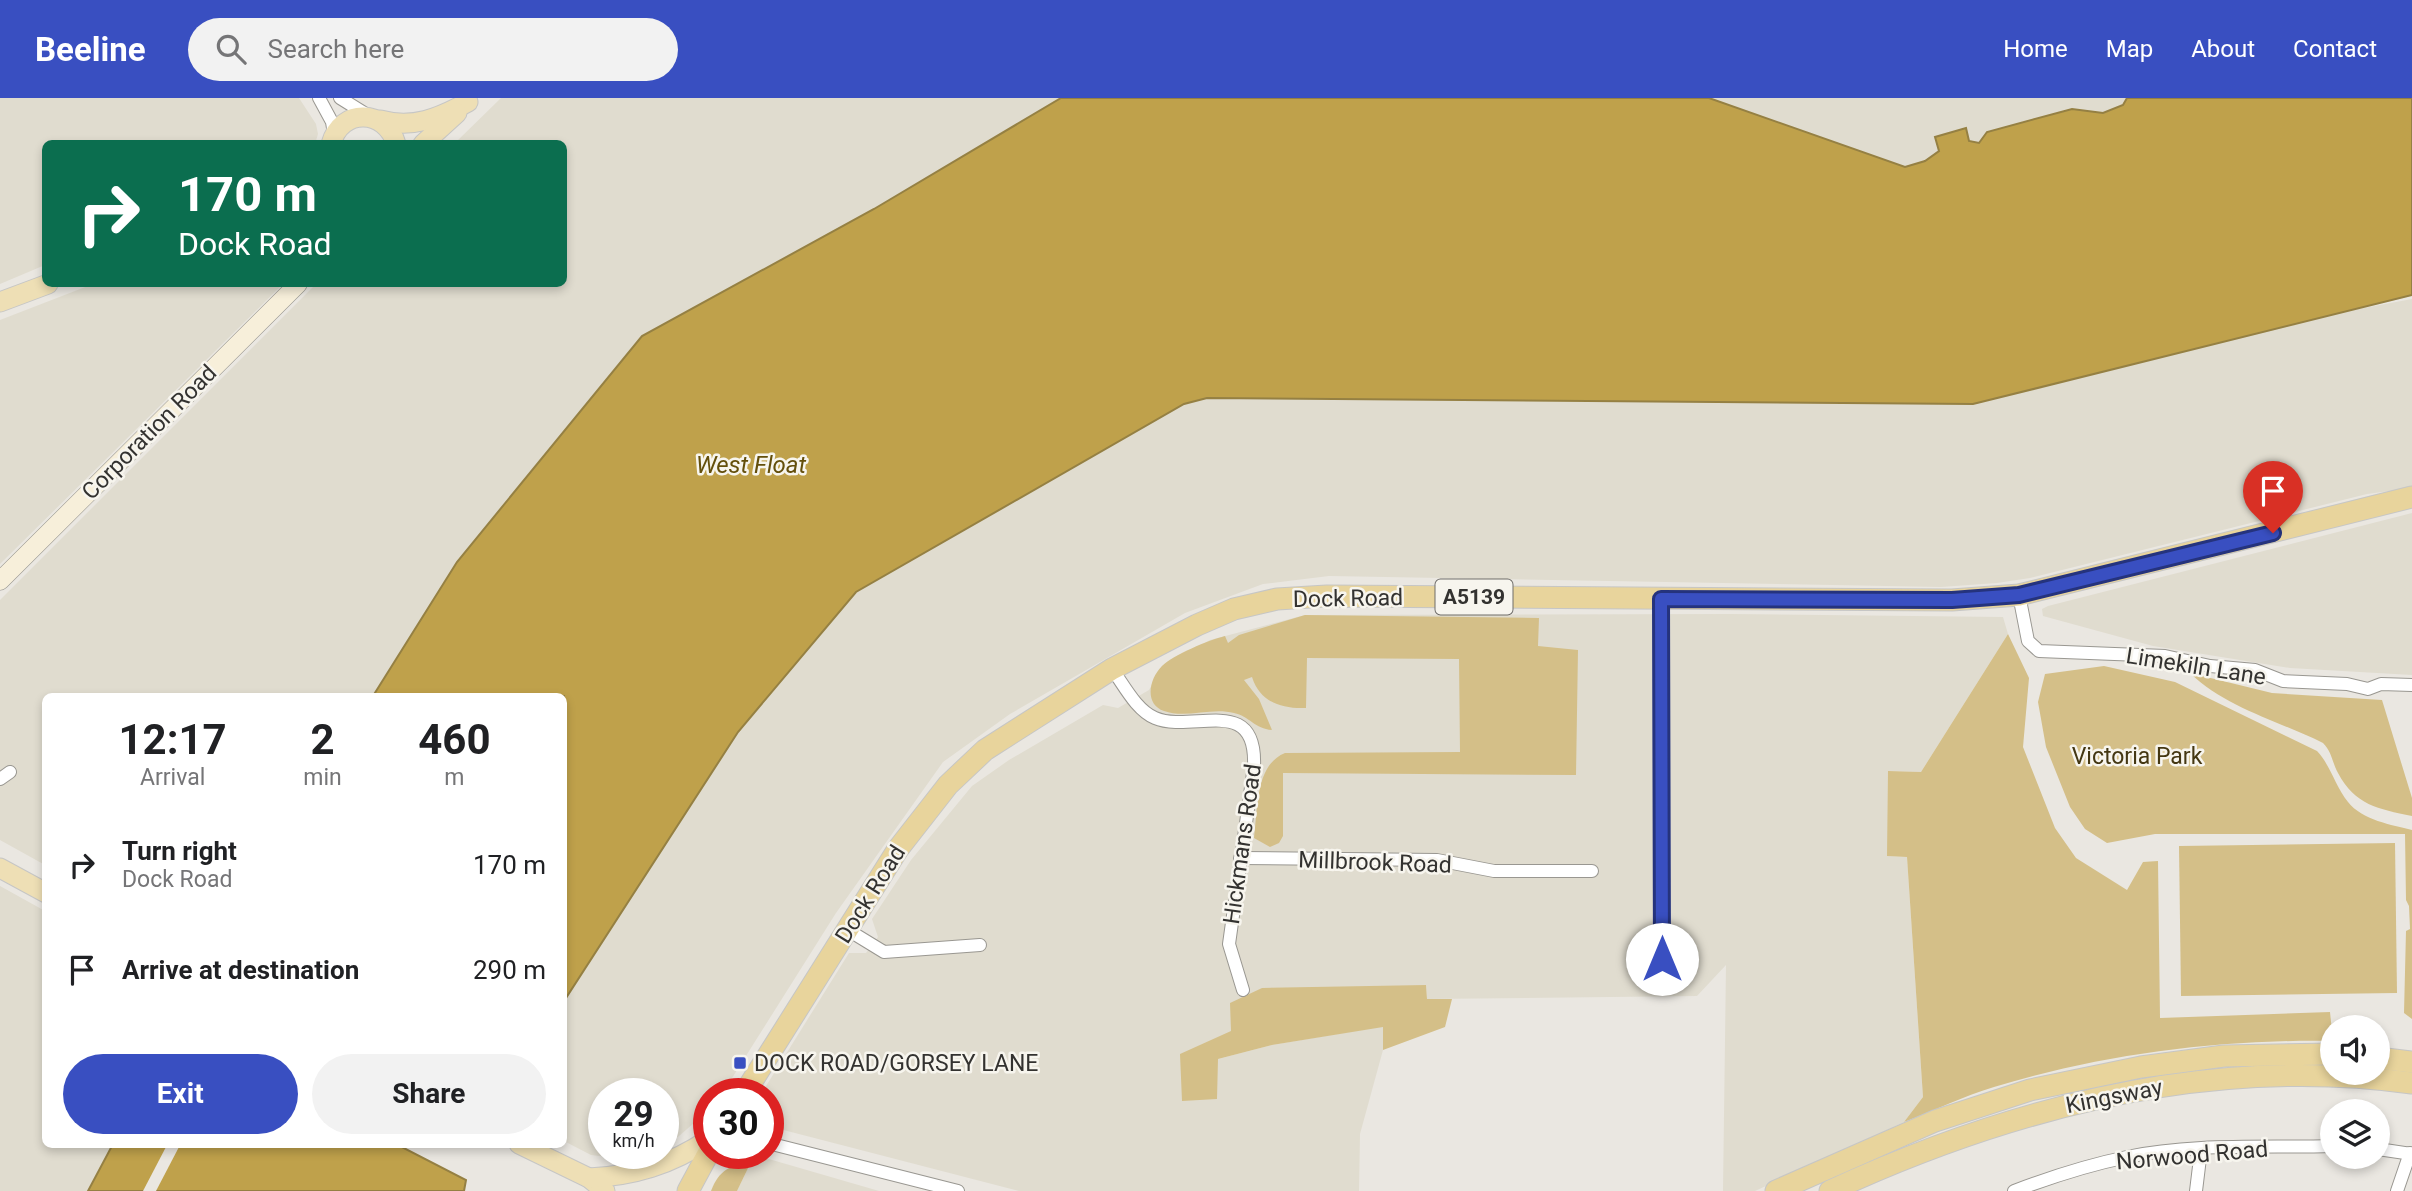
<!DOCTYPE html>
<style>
:root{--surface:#fff;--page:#f2f2f2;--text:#202124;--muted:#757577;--accent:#394fc1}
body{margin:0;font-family:Roboto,sans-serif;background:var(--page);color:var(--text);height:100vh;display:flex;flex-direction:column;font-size:26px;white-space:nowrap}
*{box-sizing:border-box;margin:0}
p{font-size:23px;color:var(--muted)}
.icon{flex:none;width:38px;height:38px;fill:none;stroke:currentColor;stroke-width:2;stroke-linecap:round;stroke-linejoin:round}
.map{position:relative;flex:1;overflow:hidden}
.side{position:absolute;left:42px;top:595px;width:525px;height:455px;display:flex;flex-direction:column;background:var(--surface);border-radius:10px;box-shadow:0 4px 10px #0003}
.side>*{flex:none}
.top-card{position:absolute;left:42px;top:42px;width:525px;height:147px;border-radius:10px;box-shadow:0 4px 10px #0003;background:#0b6e4f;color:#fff;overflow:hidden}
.fabs{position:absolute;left:2320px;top:917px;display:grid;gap:14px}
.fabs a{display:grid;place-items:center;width:70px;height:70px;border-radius:50%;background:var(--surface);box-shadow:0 4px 10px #0003;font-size:35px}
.speed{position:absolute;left:588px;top:980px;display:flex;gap:14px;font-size:35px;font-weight:700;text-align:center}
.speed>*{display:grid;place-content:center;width:91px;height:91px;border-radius:50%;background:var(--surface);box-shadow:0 4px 10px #0003;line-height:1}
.speed small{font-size:18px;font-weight:400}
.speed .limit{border:10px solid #d22;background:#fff;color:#111}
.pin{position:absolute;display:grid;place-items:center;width:60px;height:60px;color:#fff;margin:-72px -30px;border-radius:50% 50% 50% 0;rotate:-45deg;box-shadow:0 0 7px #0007}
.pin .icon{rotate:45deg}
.me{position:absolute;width:77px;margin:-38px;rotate:0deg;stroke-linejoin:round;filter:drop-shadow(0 0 5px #0008)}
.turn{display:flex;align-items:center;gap:24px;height:147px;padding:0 21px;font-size:32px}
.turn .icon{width:91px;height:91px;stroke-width:2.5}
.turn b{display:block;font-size:49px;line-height:60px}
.eta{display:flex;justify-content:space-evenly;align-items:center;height:119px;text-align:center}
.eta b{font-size:42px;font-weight:700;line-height:49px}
.button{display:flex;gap:14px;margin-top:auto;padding:14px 21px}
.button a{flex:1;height:80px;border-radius:42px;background:var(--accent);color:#fff;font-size:28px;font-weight:700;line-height:80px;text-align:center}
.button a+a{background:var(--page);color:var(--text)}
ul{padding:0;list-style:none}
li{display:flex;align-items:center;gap:21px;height:105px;padding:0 21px}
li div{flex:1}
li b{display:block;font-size:26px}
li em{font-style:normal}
header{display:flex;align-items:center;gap:42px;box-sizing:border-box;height:98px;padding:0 35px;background:var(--accent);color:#fff}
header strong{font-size:33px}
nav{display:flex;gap:38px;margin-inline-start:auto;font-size:24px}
.search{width:490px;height:63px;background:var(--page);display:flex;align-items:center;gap:18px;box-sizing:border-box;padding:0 24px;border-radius:38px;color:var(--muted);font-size:26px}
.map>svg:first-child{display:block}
.built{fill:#e0dccf}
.green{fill:#d4bf88}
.water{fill:#bfa14b;stroke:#958043;stroke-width:2}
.pier{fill:#eae7e1}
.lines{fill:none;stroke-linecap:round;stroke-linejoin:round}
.minor-casing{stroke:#999791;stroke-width:14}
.secondary-casing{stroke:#999791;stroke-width:19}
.primary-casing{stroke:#c6c6c5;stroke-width:21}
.trunk-casing{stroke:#c6c6c5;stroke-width:23}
.minor{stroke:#fff;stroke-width:12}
.secondary{stroke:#f7efda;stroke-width:18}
.primary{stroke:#eedfb5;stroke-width:19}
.trunk{stroke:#e8d49c;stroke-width:21}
.route-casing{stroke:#25337d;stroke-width:18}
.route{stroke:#394fc1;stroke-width:12}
.poi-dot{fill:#394fc1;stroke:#f7f5ee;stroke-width:2.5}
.labels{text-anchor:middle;stroke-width:5;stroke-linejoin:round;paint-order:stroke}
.shield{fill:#f7f5ee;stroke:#6e6c69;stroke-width:2}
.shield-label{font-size:21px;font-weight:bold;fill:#333230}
.street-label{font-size:23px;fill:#333230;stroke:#f7f5ee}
.park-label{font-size:23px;fill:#443712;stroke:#f7f5ee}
.poi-label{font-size:23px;fill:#333230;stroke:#f7f5ee;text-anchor:start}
.water-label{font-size:24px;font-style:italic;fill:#644f0b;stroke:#f7f5ee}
</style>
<header>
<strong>Beeline</strong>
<div class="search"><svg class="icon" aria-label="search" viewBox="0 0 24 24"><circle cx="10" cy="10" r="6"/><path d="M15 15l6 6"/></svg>Search here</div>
<nav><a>Home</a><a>Map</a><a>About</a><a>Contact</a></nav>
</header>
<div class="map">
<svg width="2412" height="1093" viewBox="0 0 2412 1093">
<rect width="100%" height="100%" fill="#eae7e1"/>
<!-- built -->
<g class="built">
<polygon points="0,0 299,0 316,26 318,36 315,46 46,46 45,167 0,186"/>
<polygon points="501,0 1060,0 874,111 642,238 457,464 373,598 46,598 45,767 0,742 0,502 316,186 564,186 564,46 455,45"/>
<polygon points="1709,0 2127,0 2123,7 2103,15 2072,11 1987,34 1979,45 1935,39 1939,53 1925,63 1905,69"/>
<polygon points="93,186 283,186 0,466 0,222"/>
<polygon points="2412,201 2412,390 2367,396 2030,480 1997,485 1941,489 1329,478 1263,486 1185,515 1010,616 943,664 836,815 722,996 709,996 709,1012 679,1038 663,1049 663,996 604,996 604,1055 653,1055 618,1060 591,1057 564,1043 564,903 738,634 841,509 856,494 1184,306 1207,300 1375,299 1973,306 2321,218"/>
<polygon points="2412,415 2412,577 2290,570 2153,548 2043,518 2042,511 2048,508"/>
<polygon points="1731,516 2003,519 2008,536 1921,674 1889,673 1888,758 1907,759 1923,999 1904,1024 1755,1093 1723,1093 1726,867 1697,898 1427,901 1426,887 1232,933 1218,961 1272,947 1384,928 1383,952 1360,1036 1359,1093 1019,1093 768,1028 768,996 761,996 849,855 866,855 878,839 872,821 911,762 972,688 1009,662 1103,607 1118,610 1149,592 1162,568 1210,542 1305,517"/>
<polygon points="0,788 45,813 46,1046 113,1047 88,1093 0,1093"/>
<polygon points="762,1059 879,1093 737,1093 751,1064"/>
</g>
<!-- green -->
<g class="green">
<path d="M1305,517L1539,520L1538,548L1578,552L1576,677L1283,675V738L1279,745L1270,749L1254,740C1258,711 1255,667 1285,655L1460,654L1459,561L1307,560L1306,610C1281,611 1260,604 1252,579L1244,582L1259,601L1272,632C1255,631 1249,618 1234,615C1211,609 1186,621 1164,613C1144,606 1149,581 1162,568C1173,557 1209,542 1225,538L1228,545L1239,537Z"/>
<path d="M2008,536L2029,580L2023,649L2055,730L2076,760L2127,792L2143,764L2158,763L2160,920L2330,914L2333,943C2219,941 2103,956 1994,989C1963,998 1934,1013 1904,1024L1923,999L1907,759L1887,758L1888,673L1921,674Z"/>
<path d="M2104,568L2175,584L2317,653C2331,668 2335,688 2348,704C2362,722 2392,727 2412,732V921L2404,915L2406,833L2410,831L2409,808L2406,802L2405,736H2155L2107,745L2085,731L2070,709L2046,649L2038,604L2045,576Z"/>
<path d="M2190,575L2272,595L2382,602L2412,700V718C2378,711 2355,707 2338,675C2332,664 2332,654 2323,645C2279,623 2226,610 2190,575Z"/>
<polygon points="2395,745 2397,895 2181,898 2179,748"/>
<polygon points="1426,887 1427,901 1452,901 1445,929 1383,952 1383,929 1272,947 1218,961 1217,1001 1182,1003 1180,956 1231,933 1230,905 1262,890"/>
<path d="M751,1064L737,1093H711C719,1072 730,1067 751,1064Z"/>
</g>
<!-- water -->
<g class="water">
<polygon points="1061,0 1709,0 1905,69 1925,63 1939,53 1935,39 1966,30 1969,43 1979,45 1987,34 2072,11 2103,15 2123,7 2127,0 2412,0 2412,197 1973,306 1207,300 1184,306 856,494 738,634 564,903 564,598 373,598 457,464 642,238 874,111"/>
<polygon points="113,1046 398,1047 466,1082 464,1093 88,1093"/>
</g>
<!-- pier -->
<polygon class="pier" points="167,1047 180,1047 156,1093 143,1093"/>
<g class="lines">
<!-- minor casing -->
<g class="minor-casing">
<g id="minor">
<polyline points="319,0 332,24 334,36"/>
<polyline points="340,0 369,18"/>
<polyline points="2019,497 2028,543 2039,553 2165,558 2210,568 2255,572 2283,583 2347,586 2368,591 2381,586 2412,587"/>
<polyline points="1661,501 1662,861"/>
<path d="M1112,571C1124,587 1136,612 1155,620C1192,636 1257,595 1254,668L1229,846L1243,892"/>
<polyline points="0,681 10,674"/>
<polyline points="1240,760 1437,762 1494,773 1592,773"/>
<polyline points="848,832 884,854 980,847"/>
<polyline points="768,1045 958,1093"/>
<polyline points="2378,1051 2412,1056"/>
<path d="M2014,1093C2051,1079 2088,1067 2127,1059C2193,1045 2266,1050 2333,1048"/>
<polyline points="2196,1093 2201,1052"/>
<polyline points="2397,1093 2410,1055"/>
</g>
</g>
<!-- secondary casing -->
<g class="secondary-casing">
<polyline id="secondary" points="0,483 298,186"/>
</g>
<!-- primary casing -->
<g class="primary-casing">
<g id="primary">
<path d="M380,22C413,31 439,20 468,4"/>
<path d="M331,46C341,9 386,11 396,46"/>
<polyline points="423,46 457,15"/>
<polyline points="0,204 48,186"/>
<polyline points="0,770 46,795"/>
<polyline points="519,1046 589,1080 605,1093"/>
<path d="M589,1080C633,1078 671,1067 709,1041"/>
</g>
</g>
<!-- trunk casing -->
<g class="trunk-casing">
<g id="trunk">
<polyline points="2378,960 2412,964"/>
<polyline points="744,996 898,751 948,687 985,652 1112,571 1197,527 1234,511 1277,501 1327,498 1952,502 2019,497 2412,399"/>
<polyline points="688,1093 709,1054"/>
<polyline points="1776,1093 1935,1023 2030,992 2141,969 2224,958 2333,956"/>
<path d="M1830,1093C2012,1009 2210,957 2412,985"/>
</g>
</g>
<!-- minor -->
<use href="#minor" class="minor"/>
<!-- secondary -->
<use href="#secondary" class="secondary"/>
<!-- primary -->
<use href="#primary" class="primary"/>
<!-- trunk -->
<use href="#trunk" class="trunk"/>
</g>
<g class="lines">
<!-- route casing -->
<g class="route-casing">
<polyline id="route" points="1662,861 1661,501 1952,502 2019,497 2273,435"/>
</g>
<!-- route -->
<use href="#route" class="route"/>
</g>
<!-- markers -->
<rect class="poi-dot" x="733" y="958" width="14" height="14" rx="3.5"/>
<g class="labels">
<!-- shield labels -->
<rect class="shield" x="1435.5" y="481.5" width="77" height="35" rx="5"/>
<g class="shield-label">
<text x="1474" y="506">A5139</text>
</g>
<!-- street labels -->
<g class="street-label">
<text transform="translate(149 334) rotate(-45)" y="8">Corporation Road</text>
<text transform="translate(1348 500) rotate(-1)" y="8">Dock Road</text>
<text transform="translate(2196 568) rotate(9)" y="8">Limekiln Lane</text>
<text transform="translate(1242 746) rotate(-82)" y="8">Hickmans Road</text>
<text transform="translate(1375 764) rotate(2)" y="8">Millbrook Road</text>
<text transform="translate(870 796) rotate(-58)" y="8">Dock Road</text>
<text transform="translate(2114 998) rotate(-11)" y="8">Kingsway</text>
<text transform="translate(2192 1057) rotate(-5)" y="8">Norwood Road</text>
</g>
<!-- park labels -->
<g class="park-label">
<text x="2137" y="666">Victoria Park</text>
</g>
<!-- poi labels -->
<g class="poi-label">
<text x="754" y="973">DOCK ROAD/GORSEY LANE</text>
</g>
<!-- water labels -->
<g class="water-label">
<text x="751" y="375">West Float</text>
</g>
</g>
</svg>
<div class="fabs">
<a><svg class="icon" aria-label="sound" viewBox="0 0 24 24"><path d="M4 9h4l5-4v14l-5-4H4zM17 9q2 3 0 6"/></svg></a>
<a><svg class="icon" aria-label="layers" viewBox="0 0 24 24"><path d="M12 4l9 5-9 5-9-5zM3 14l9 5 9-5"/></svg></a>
</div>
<div class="speed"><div>29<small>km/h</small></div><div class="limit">30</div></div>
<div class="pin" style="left:2273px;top:435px;background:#d93025"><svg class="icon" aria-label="arrive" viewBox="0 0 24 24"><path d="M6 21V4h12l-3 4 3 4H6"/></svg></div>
<svg class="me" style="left:1662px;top:861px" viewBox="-20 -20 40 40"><circle r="19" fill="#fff"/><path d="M0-13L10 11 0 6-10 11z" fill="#394fc1"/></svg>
<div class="top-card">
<div class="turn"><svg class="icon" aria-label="right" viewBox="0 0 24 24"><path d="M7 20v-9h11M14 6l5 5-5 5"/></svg><div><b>170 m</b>Dock Road</div></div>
</div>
<section class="side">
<div class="eta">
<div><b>12:17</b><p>Arrival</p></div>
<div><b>2</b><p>min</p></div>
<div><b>460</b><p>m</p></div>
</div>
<ul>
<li><svg class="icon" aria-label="right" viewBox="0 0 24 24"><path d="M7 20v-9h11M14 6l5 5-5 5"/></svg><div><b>Turn right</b><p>Dock Road</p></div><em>170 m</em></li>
<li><svg class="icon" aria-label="arrive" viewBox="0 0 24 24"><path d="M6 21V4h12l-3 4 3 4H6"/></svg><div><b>Arrive at destination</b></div><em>290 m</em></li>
</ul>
<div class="button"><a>Exit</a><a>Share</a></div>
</section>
</div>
